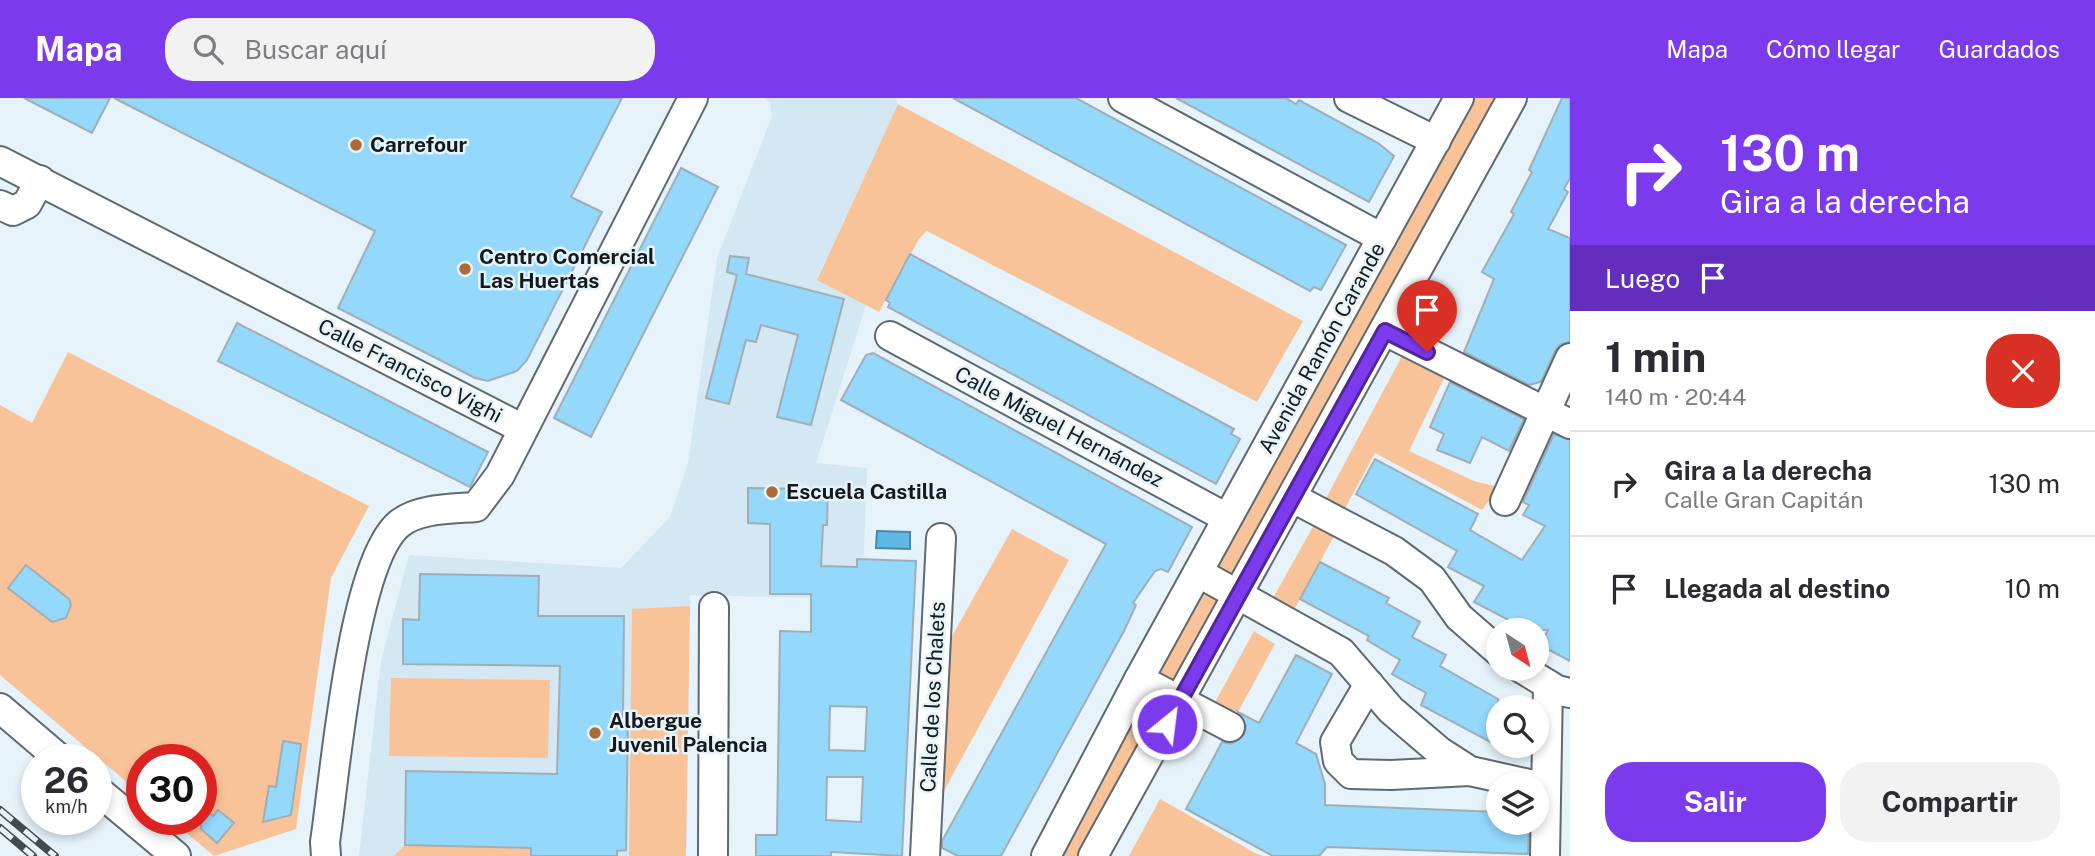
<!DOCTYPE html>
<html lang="es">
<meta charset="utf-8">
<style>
:root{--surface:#fff;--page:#f2f2f3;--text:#2b2b33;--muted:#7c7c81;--line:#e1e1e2;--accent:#7c3aed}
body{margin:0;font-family:"Public Sans",sans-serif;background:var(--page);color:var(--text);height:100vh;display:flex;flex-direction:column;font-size:26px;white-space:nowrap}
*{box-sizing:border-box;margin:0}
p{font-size:23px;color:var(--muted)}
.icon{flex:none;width:38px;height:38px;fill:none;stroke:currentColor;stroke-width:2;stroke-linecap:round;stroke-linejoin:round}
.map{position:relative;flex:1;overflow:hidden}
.side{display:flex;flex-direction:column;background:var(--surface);width:525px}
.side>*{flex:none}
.hud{background:#7c3aed;color:#fff;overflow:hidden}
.needle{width:46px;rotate:144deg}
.controls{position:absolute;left:1486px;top:520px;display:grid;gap:14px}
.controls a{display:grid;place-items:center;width:63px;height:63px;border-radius:50%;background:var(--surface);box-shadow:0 4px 10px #0003;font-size:35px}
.speed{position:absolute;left:21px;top:646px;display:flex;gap:14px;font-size:35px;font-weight:700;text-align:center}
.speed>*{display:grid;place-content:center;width:91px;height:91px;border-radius:50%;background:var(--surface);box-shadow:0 4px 10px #0003;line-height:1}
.speed small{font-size:18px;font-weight:400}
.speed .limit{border:10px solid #d22;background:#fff;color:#111}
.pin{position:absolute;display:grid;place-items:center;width:60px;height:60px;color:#fff;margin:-72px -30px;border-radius:50% 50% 50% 0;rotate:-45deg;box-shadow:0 0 7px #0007}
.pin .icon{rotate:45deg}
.me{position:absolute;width:77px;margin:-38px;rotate:29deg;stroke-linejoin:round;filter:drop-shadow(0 0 5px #0008)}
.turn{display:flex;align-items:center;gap:24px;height:147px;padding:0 35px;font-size:32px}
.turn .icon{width:91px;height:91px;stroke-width:2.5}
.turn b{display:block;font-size:49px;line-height:60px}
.then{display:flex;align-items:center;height:66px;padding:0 35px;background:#0003;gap:14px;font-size:26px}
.round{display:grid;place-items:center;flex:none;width:74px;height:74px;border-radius:28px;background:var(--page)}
.overview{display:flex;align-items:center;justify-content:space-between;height:119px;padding:0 35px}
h1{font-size:42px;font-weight:700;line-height:52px}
.cta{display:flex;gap:14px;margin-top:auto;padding:14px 35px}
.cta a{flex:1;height:80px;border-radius:28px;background:var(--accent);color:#fff;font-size:28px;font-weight:700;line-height:80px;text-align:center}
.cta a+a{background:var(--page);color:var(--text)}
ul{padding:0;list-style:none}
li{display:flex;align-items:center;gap:21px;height:105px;padding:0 35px;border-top:2px solid var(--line)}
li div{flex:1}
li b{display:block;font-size:26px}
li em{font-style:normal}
header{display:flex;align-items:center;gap:42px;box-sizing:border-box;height:98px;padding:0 35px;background:var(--accent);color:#fff}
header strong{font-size:33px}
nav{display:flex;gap:38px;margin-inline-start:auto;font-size:24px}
.search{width:490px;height:63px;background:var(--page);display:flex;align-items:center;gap:18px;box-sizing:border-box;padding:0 24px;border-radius:28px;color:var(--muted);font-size:26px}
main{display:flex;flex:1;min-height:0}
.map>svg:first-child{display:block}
.built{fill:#d3e8f3}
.green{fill:#f9c39a}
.water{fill:#5fb8e3;stroke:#4888a7;stroke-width:2}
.building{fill:#94d8fb;stroke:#a2aeb5;stroke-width:2;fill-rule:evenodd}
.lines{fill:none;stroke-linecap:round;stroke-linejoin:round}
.minor-casing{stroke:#5e6970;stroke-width:32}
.minor{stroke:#fff;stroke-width:28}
.rail-casing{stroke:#444b4e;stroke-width:8}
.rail{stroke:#e6f3fa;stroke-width:5;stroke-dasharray:16;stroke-linecap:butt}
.route-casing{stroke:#51269a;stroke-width:18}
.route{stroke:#7c3aed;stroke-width:12}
.poi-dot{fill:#ab6b34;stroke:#e6f3fa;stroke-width:2.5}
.labels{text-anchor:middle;stroke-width:5;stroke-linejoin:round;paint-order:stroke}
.poi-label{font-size:21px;font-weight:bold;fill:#14191b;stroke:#e6f3fa;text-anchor:start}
.street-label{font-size:21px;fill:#14191b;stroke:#e6f3fa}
</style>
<header>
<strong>Mapa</strong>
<div class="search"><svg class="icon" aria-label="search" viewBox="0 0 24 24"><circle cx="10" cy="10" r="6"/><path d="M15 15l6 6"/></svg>Buscar aquí</div>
<nav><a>Mapa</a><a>Cómo llegar</a><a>Guardados</a></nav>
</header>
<main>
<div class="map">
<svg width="1570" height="758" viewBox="0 0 1570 758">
<rect width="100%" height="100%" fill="#e6f3fa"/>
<!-- built -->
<polygon class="built" points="763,0 896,0 898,6 817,181 866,207 816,365 867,370 862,501 690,497 686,758 359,758 381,563 409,457 621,470 670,419 688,365 717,160 772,18 770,4"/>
<!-- green -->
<g class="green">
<polygon points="1459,0 1512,0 1093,758 1046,758"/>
<polygon points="898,6 1303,223 1257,304 927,133 919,141 879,214 817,182"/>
<polygon points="68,254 369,408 331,480 296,731 214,758 170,721 201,721 201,662 142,662 142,697 0,577 0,307 32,325"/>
<polygon points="1403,256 1447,274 1409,353 1474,383 1499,389 1482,412 1375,355 1343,414 1324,404"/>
<polygon points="1315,425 1335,436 1293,514 1272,502"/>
<polygon points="1012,431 1069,462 937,706 947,547"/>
<polygon points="690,508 686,758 629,758 632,511"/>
<polygon points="1254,533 1275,546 1238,614 1214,606"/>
<polygon points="391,580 550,582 548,660 389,658"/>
<polygon points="1160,701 1255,755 1263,758 1129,758"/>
<polygon points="405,747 531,750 531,758 394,758"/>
</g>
<!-- water -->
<polygon class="water" points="877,433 910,434 910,451 876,450"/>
<!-- building -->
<g class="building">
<polygon points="24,0 110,0 92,35"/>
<polygon points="114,0 622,0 571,99 602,114 527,262 517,273 488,283 475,280 338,210 375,133"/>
<polygon points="953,0 1076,0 1346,147 1321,192 1314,189 1310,193"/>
<polygon points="1176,0 1286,0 1296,6 1299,2 1378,45 1394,58 1369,104"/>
<polygon points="1562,0 1570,0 1570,80 1564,91 1568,94 1548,131 1570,140 1570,244 1561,246 1555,253 1541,284 1529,287 1464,254 1494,181 1482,174 1514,116 1511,114 1532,74 1529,72"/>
<polygon points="681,70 718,89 591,339 554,320"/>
<polygon points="910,156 1234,331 1231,336 1240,341 1216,386 888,209 890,205 886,202"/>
<polygon points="730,158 749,160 746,176 844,201 811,327 777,319 798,237 761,227 756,244 746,242 729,306 706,300 737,177 727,174"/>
<polygon points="237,225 488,354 470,389 218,263"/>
<polygon points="873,255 1192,429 1168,474 1161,471 1155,473 1133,505 1136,507 1124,533 1001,758 958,758 942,750 942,743 1106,446 841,302 866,257"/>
<polygon points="1450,284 1524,321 1509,353 1482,339 1470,365 1437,352 1444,336 1430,329"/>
<polygon points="1554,336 1570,342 1570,563 1540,547 1548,532 1502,532 1509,522 1474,504 1484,488 1448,469 1457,453 1356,396 1375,361 1478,416 1470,432 1522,462 1545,428 1523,417 1529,407 1523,404"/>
<path d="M748,390L828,391L827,427H823L821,468L857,469V461L916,463L902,758L831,754V758H756V737H777L780,533L811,534V496H770V426L748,425ZM830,608L867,609L865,653L829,652ZM827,679H863L861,724L826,722Z"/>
<polygon points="1320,464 1389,500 1386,505 1420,524 1412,539 1446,557 1440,568 1498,601 1498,648 1421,607 1426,595 1392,576 1400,562 1367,542 1369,538 1300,501"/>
<polygon points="26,467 69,501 71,507 66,520 52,524 8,490"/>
<polygon points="420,476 539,478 538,518 624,518 623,621 628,621 626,752 617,753 617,758 531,758 531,750 405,747 406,673 557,676 560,568 403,566 403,521 419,522"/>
<polygon points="1296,557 1332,576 1296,645 1316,656 1325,686 1325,707 1498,714 1498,724 1529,724 1528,756 1327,749 1319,758 1273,758 1186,711 1222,644 1231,646 1244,637 1246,628 1238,614 1259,625"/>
<polygon points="283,643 301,646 291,717 263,724 269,688 276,689"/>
<polygon points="201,709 213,718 218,712 234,725 217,745 201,731"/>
</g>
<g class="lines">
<!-- minor casing -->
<g class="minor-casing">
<g id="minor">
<polyline points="1123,0 1382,140"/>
<polyline points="1349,0 1436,43"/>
<polyline points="0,63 523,331"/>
<polyline points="0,107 13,113 27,106 40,82"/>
<polyline points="1385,233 1570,326"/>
<polyline points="890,238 1227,420"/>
<polyline points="1293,400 1394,453 1432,481 1459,519 1498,553"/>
<polyline points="1505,403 1570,260"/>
<polyline points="1199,475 1341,554 1391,612 1439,653 1470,673 1529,686"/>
<polyline points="1521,570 1557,592 1570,595"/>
<polyline points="1139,581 1230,629"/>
<polyline points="1369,586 1335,644 1338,663 1351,676 1391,677 1470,673"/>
<polyline points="0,610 61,662"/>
<polyline points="96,691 176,758"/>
<path d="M326,758L325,744C335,678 352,465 399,426C418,410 452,411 476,409L500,377L693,0"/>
<polyline points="713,758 714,509"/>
<polyline points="925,758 941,440"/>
<polyline points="1046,758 1139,581 1459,0"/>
<polyline points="1093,758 1512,0"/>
<polyline points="1545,758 1548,587"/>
</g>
</g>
<!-- minor -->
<use href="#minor" class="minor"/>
<!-- rail casing -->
<g class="rail-casing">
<g id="rail">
<polyline points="0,712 55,758"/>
<polyline points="0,730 33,758"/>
</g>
</g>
<!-- rail -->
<use href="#rail" class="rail"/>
</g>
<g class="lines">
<!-- route casing -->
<g class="route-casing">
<polyline id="route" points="1167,626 1385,233 1427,254"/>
</g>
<!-- route -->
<use href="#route" class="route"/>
</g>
<!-- markers -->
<g class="poi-dot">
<circle cx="356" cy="47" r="7"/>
<circle cx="465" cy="171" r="7"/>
<circle cx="772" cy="394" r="7"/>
<circle cx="595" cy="635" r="7"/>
</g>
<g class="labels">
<!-- poi labels -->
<g class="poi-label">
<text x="370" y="54">Carrefour</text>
<text x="479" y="166">Centro Comercial<tspan x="479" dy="24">Las Huertas</tspan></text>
<text x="786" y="401">Escuela Castilla</text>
<text x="609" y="630">Albergue<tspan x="609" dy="24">Juvenil Palencia</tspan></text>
</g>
<!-- street labels -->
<g class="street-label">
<text transform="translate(1322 250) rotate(-61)" y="7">Avenida Ramón Carande</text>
<text transform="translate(410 273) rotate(27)" y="7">Calle Francisco Vighi</text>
<text transform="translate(1059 329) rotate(28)" y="7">Calle Miguel Hernández</text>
<text transform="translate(933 599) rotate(-87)" y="7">Calle de los Chalets</text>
</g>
</g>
</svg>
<div class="controls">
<a><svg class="needle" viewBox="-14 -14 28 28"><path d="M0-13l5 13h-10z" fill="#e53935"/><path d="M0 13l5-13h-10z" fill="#7c7c81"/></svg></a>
<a><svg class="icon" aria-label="search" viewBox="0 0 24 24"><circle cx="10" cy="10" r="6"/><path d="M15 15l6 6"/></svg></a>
<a><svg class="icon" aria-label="layers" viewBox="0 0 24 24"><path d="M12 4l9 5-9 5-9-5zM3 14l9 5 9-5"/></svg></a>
</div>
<div class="speed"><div>26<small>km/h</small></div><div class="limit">30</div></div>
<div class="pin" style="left:1427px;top:254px;background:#d93025"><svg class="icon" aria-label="arrive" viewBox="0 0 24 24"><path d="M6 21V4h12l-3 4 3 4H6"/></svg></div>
<svg class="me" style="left:1167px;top:626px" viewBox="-20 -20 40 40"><circle r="17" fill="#7c3aed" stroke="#fff" stroke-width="3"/><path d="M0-11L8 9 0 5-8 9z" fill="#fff"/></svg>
</div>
<section class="side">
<div class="hud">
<div class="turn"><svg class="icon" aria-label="right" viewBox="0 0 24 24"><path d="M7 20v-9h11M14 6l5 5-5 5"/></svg><div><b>130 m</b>Gira a la derecha</div></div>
<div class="then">Luego<svg class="icon" aria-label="arrive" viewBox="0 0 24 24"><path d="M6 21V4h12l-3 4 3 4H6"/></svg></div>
</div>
<div class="overview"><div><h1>1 min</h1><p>140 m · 20:44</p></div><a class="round" style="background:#d93025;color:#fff"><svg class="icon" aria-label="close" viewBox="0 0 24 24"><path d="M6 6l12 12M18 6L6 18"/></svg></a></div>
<ul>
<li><svg class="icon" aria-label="right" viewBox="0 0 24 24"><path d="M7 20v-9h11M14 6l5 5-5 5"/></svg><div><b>Gira a la derecha</b><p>Calle Gran Capitán</p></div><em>130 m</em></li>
<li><svg class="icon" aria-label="arrive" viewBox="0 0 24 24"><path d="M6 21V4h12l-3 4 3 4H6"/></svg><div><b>Llegada al destino</b></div><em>10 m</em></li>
</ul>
<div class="cta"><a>Salir</a><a>Compartir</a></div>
</section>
</main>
